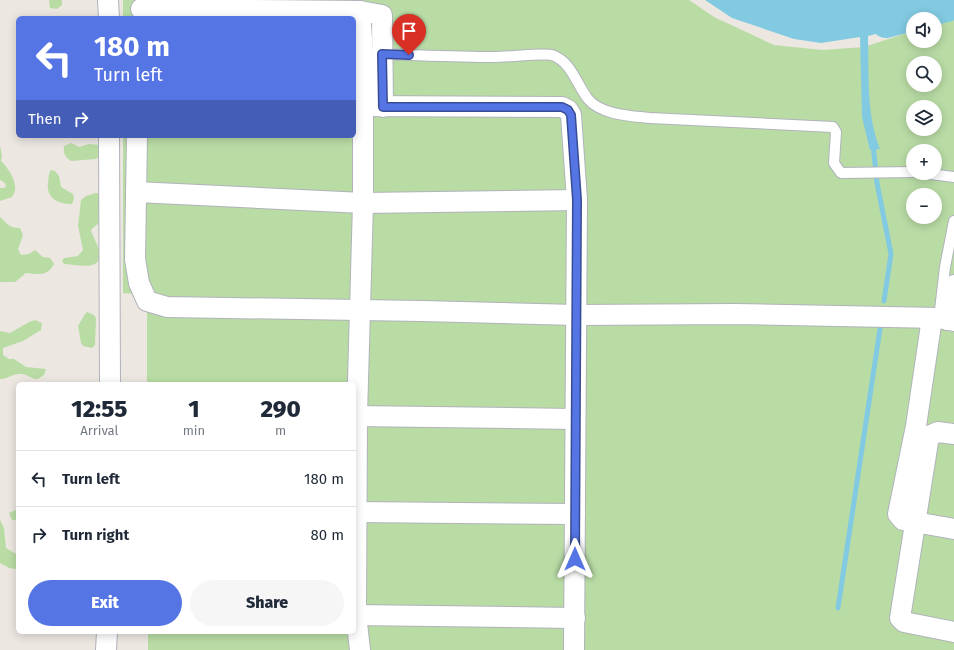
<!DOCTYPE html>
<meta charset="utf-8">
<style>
:root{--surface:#fff;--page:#f6f6f7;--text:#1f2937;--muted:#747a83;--line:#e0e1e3;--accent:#5675e5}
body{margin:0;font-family:"Fira Sans",sans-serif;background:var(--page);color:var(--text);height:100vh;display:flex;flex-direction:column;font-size:15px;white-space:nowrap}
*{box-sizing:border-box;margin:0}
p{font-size:13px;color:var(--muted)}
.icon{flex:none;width:22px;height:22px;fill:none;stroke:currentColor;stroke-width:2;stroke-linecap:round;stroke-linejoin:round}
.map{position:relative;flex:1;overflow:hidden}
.side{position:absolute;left:16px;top:382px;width:340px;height:252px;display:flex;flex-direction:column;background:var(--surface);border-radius:6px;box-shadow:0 2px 10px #0003}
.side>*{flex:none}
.top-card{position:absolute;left:16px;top:16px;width:340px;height:122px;border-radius:6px;box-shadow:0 2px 10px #0003;background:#5675e5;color:#fff;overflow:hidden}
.tools{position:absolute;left:906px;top:12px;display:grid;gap:8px}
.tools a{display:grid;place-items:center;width:36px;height:36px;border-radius:50%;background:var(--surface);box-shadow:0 2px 10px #0003;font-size:20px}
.pin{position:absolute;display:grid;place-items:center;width:34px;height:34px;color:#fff;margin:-41px -17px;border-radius:50% 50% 50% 0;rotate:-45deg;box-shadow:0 0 4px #0007}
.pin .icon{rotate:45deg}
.me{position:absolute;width:44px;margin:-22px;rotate:0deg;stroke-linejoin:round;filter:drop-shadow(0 0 3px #0008)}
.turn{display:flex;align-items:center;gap:14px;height:84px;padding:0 12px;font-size:18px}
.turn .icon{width:52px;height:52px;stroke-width:2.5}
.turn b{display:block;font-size:28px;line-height:34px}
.then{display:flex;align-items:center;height:38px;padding:0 12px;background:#0003;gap:8px;font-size:15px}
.eta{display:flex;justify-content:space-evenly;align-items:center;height:68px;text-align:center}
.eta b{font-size:24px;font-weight:800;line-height:28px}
.primary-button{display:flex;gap:8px;margin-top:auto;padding:8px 12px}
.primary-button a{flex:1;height:46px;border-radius:24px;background:var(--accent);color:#fff;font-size:16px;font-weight:800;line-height:46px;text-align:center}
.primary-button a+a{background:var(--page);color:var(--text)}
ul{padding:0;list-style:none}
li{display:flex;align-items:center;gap:12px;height:56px;padding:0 12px;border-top:1px solid var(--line)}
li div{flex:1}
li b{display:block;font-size:15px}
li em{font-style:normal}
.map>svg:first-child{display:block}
.green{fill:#b9dca5;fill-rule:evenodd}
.water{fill:#82cae1}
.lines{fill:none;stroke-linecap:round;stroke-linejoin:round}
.stream{stroke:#82cae1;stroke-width:5}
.river{stroke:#82cae1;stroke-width:30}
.service-casing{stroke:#b1b3bb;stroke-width:12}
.minor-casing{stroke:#b1b3bb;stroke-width:22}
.service{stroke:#fff;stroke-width:10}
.minor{stroke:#fff;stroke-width:20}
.route-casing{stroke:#384c95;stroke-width:10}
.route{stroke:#5675e5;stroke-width:7}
</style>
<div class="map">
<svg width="954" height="650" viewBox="0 0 954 650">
<rect width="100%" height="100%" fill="#ece7e1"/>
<!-- green -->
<g class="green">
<polygon points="49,0 62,0 62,5 57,9 50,8"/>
<path d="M123,0H689L714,17L774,45L822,50L864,47L913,31V41H935V25L954,19V650H148V632H354V384H147V295L123,293V136H354V18H123ZM913,63H935V85H913ZM913,107H935V129H913ZM913,151H935V173H913ZM913,195H935V217H913Z"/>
<path d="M71,143L79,147L89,144L100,145L102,154L96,159L71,161C65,157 63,153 64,146Z"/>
<path d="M0,145L2,156L1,161C9,169 21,186 12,197L0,201V188H4L6,186L5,183L0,180Z"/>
<path d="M51,170L55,171L59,176L61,187L73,194L74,198L72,204C57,204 46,198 48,182C49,178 48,174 51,170Z"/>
<path d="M96,193L100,194L106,216L91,230C93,238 98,244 99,251C104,273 74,264 64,264L62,261L64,258L78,256L83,250L78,226L81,200L86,196Z"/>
<path d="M0,217C7,223 8,228 20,228L23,235L18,249L21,255L29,254L35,250L43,257L50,258L54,264C47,277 39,274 26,273L15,282H0Z"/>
<polygon points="87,312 94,315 96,318 95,345 92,348 83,346 81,343 78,326 85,314"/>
<path d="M35,320L42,323L41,330L23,341L3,348V355L9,359H14L26,367L46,369L44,375L38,379C31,379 26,373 19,374C12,374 8,379 0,379V331L10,333L29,322Z"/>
<polygon points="18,509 18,520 12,520 9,513"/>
<polygon points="0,520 4,528 6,548 18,555 16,569 9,568 0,563"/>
</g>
<!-- water -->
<g class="water">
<path d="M705,0H928L925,19H913V24L868,36C869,72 866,115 880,149L870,150L862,117L860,37L821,43L794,39L732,18Z"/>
<polygon points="935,0 954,0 954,12 934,15"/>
</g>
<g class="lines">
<!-- stream -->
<g class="stream">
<polyline points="873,144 877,183 891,254 884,301"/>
<polyline points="838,608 880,329"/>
</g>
<!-- river -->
<polyline class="river" points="886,23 954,5"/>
<!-- service casing -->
<g class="service-casing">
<g id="service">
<path d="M379,54C417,55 456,57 494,57C506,57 544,53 552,55C572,62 576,84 588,99C601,115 632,116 650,118L833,127L836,132L834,163L841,173L913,172"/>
<polyline points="923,173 954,177"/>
<polyline points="940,310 945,267 954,221"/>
</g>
</g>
<!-- minor casing -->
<g class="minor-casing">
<g id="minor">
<polyline points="108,0 109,18"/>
<polyline points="141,9 360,11 363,53 363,203 357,416 356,615 360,650"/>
<polyline points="360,11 382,15 383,107"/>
<polyline points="354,106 562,107 568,110 571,115 577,200 574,650"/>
<polyline points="109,136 110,384"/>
<polyline points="137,136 135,259 139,283 147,301 167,307 422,311 576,315 735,314 939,318 954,321"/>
<polyline points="136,192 363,203 577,200"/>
<polyline points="932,318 916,426 898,514 903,520 954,529"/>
<polyline points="947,320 954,285"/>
<polyline points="354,416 575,419"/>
<polyline points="954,434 938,432 929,436 900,618 904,622 954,632"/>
<polyline points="354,512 575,514"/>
<polyline points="354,615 575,618"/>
<polyline points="106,650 107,632"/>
</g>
</g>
<!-- service -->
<use href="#service" class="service"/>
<!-- minor -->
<use href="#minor" class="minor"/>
</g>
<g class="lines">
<!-- route casing -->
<g class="route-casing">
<polyline id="route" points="409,55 382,54 383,107 562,107 568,110 571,115 577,200 575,559"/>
</g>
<!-- route -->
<use href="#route" class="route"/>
</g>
</svg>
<div class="tools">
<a><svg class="icon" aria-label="sound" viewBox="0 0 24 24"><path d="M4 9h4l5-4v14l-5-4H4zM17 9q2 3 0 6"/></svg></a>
<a><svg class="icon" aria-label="search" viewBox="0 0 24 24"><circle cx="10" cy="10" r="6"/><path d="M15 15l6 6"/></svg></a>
<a><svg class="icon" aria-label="layers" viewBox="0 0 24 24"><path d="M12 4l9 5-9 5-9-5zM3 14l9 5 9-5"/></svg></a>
<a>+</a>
<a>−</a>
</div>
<div class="pin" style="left:409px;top:55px;background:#d93025"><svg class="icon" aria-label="arrive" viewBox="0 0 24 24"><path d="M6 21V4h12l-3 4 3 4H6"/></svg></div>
<svg class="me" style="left:575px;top:559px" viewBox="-20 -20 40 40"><path d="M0-17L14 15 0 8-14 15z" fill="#5675e5" stroke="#fff" stroke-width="4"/></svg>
<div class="top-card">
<div class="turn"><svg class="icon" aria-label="left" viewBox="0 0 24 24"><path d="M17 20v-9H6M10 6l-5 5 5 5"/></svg><div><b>180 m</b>Turn left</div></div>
<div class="then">Then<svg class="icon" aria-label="right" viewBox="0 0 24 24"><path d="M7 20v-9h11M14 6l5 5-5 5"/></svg></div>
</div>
<section class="side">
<div class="eta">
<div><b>12:55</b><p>Arrival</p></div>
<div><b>1</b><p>min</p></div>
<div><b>290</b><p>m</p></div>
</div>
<ul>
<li><svg class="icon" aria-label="left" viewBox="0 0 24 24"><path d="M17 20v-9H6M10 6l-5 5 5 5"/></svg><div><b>Turn left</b></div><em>180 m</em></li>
<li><svg class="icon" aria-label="right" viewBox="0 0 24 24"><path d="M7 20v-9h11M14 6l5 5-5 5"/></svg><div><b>Turn right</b></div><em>80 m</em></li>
</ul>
<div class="primary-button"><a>Exit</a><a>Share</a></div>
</section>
</div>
